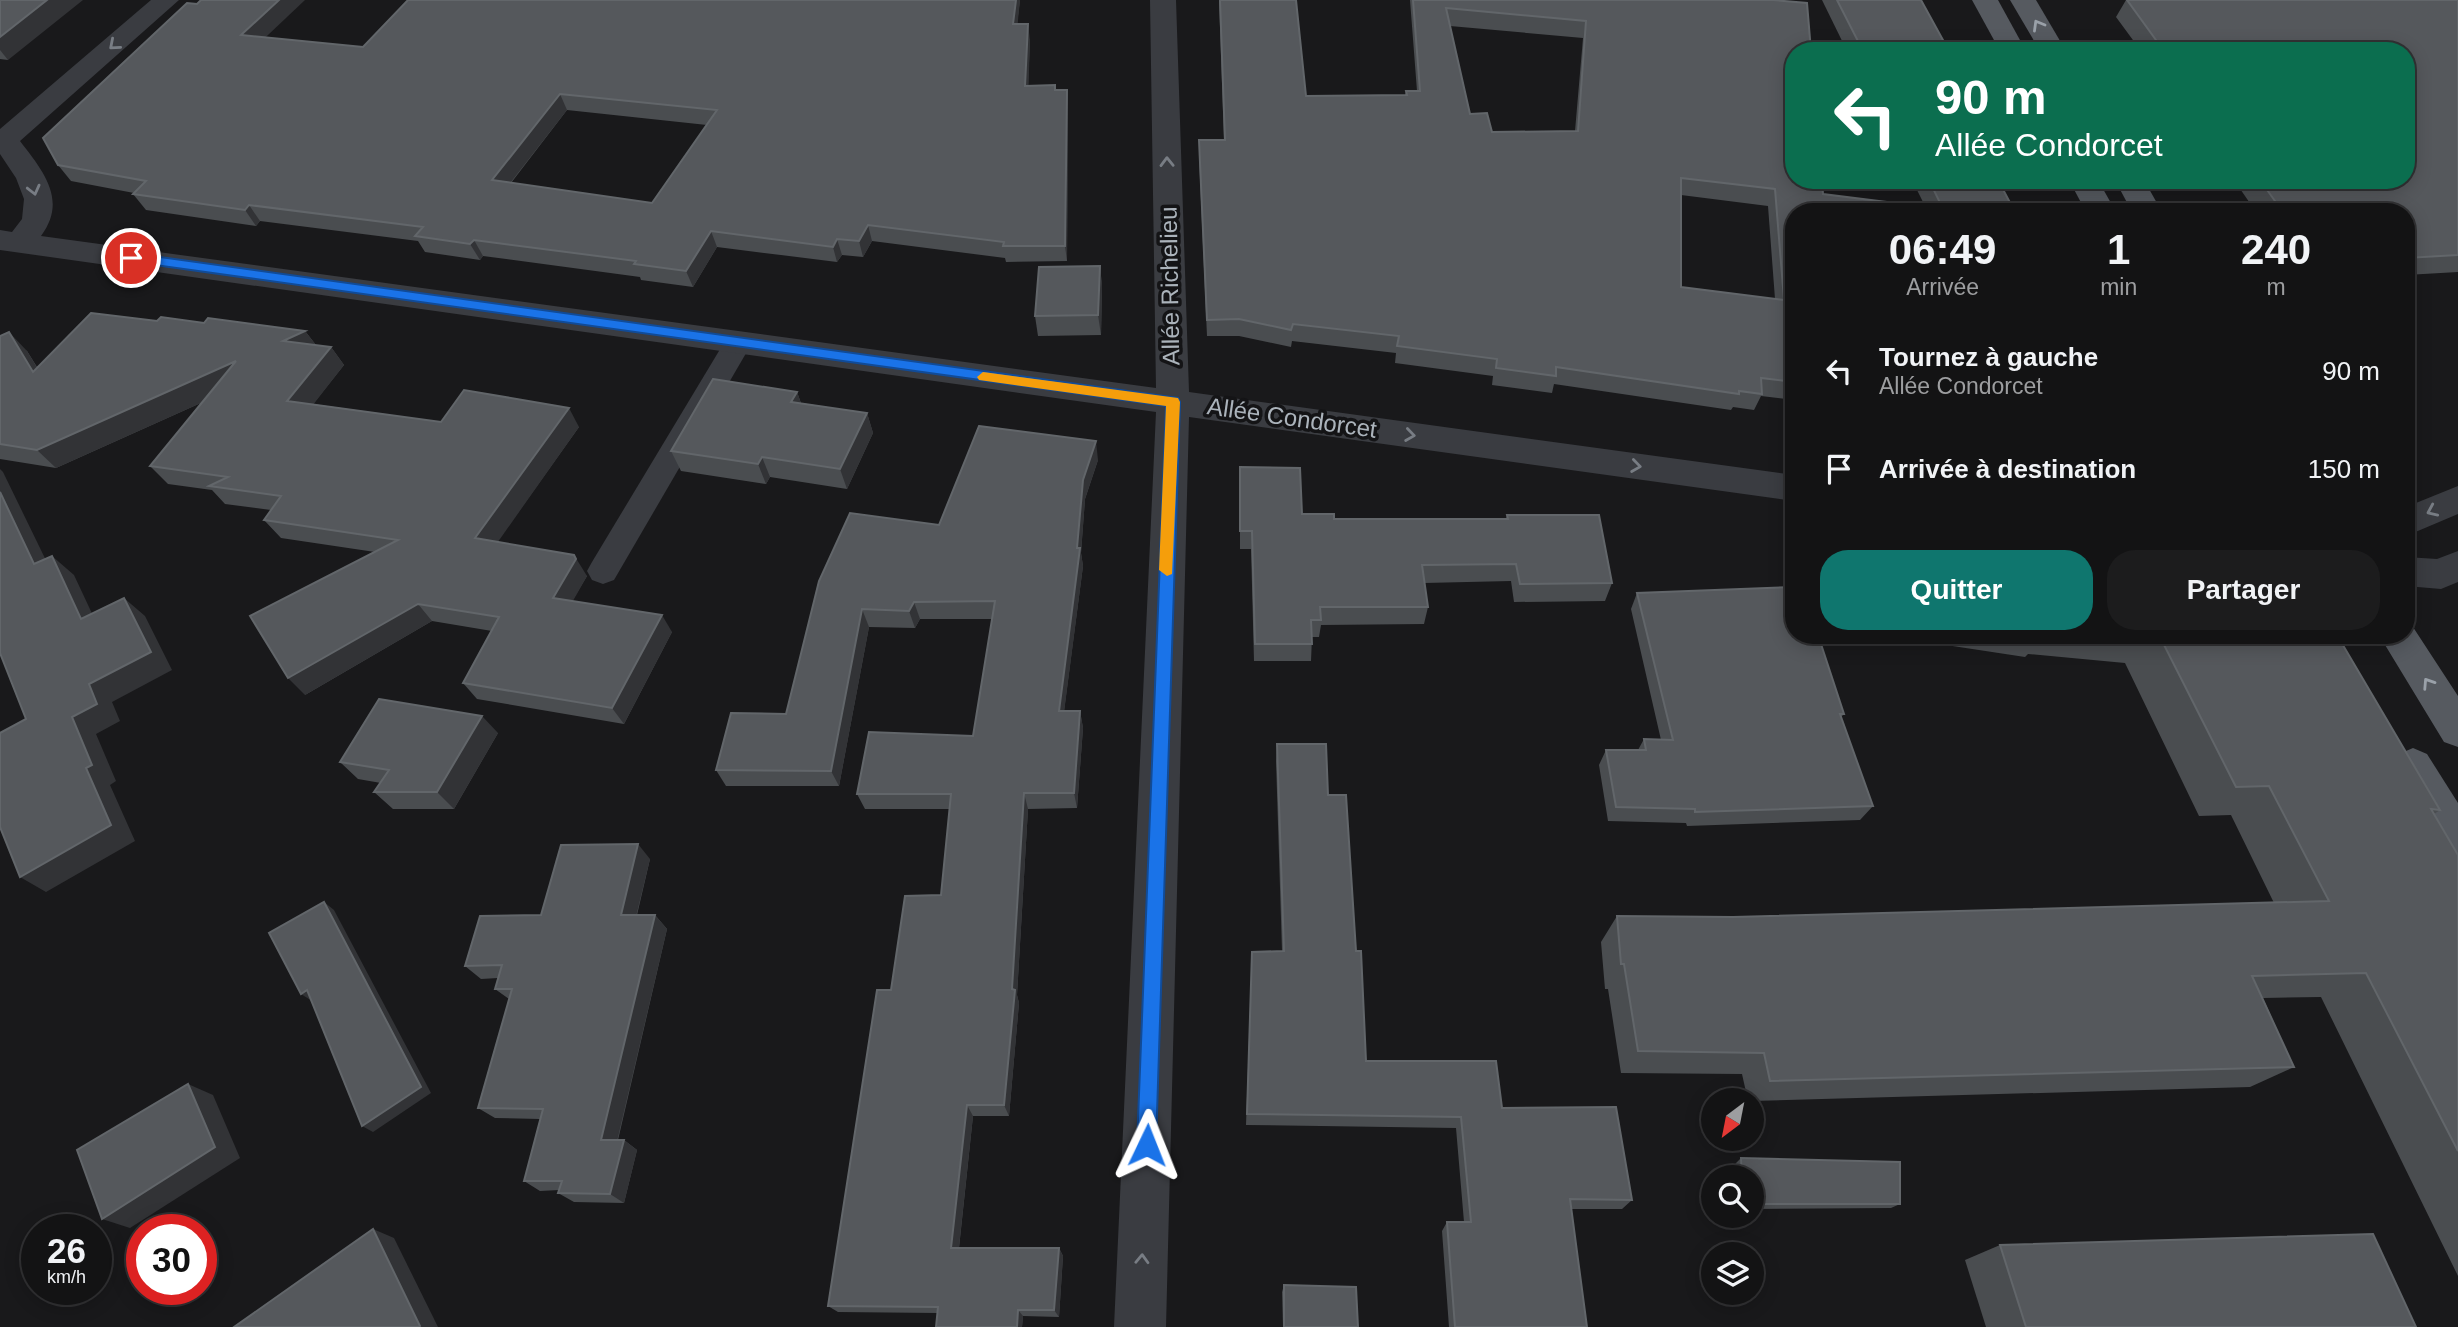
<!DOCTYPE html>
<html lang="fr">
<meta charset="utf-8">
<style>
:root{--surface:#131314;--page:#1c1c1d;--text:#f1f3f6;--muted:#9d9ea0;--line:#323234;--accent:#0f766e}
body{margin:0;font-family:Arial,sans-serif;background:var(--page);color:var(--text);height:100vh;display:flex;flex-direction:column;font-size:26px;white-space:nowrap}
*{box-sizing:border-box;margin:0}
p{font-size:23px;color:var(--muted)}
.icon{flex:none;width:38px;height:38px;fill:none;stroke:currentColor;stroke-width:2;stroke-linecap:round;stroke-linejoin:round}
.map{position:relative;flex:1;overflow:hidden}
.side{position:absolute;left:1785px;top:203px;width:630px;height:441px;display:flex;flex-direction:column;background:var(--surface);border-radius:28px;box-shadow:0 4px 18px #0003,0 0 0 2px var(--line)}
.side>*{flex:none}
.guide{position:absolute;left:1785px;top:42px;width:630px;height:147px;border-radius:28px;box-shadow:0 4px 18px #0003,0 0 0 2px var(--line);background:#0b6e4f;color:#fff;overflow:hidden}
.needle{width:46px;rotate:212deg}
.tools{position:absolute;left:1701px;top:1088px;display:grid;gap:14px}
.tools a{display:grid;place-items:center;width:63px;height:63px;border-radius:50%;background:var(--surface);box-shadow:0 4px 18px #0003,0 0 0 2px var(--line);font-size:35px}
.speed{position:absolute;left:21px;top:1214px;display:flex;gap:14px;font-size:35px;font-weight:700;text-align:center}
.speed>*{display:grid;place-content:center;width:91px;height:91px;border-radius:50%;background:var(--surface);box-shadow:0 4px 18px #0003,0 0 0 2px var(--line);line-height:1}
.speed small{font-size:18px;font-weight:400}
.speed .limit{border:10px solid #d22;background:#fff;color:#111}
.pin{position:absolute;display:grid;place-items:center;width:60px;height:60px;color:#fff;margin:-30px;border:4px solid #fff;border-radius:50%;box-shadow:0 2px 7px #0007}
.me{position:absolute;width:77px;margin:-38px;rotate:2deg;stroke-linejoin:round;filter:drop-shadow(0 0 5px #0008)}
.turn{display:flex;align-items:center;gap:24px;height:147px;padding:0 35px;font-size:32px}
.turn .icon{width:91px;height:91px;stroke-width:2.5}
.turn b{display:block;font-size:49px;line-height:60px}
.eta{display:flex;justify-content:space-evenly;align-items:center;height:119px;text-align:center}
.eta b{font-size:42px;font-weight:600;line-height:49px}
.button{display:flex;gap:14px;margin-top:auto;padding:14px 35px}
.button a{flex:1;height:80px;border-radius:28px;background:var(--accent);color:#fff;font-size:28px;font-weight:600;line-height:80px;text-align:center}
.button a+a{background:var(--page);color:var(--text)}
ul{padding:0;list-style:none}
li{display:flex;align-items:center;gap:21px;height:98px;padding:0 35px}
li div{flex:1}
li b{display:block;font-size:26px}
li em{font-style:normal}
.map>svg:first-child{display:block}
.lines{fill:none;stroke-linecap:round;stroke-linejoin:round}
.lane{fill:#3a3c41;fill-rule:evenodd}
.street{fill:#3a3c41;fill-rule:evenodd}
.primary{fill:#565a60;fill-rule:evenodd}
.wall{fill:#4a4d50;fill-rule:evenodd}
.shaded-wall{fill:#323336}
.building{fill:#55585c;stroke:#62666a;stroke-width:2;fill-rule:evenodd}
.oneway{stroke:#9aa1a9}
.oneway2{stroke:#787d84}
.route{fill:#1a73e8;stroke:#114b97;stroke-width:2}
.slow{fill:#f59e0b}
.labels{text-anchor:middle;stroke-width:7;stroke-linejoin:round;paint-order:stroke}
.street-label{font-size:24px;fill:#abb3bb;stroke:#141416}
</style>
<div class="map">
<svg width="2458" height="1327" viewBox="0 0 2458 1327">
<rect width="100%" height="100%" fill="#19191b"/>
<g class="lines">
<!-- lane -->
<polygon class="lane" points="738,333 748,336 752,343 614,580 603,584 592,580 587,571 592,562 728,336"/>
<!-- street -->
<g class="street">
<path d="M151,0H179L20,141C43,171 68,200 41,236L1156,388L1150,0H1176L1189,392L1794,475V501L1189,417L1166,1327H1114L1156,412L0,250V230L12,232L22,219L24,199L16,178L0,154V129Z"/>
<polygon points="2458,486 2458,514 2406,536 2406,507"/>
<polygon points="2458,551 2458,582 2441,589 2406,586 2406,557 2437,559"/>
</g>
<!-- primary -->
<g class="primary">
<polygon points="1972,0 1998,0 2026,51 2000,51"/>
<polygon points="2010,0 2036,0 2066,51 2040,51"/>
<polygon points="2069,180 2098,180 2116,212 2086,212"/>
<polygon points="2115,180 2144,180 2162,212 2132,212"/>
<polygon points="2406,622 2411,624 2458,696 2458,747 2444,742 2379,635 2406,635"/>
<polygon points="2413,748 2427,754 2458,803 2458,859 2443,853 2393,766 2399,754"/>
</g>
</g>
<!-- wall -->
<g class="wall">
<polygon points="0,0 8,60 0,59"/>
<path d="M408,0H1020L1017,24L1030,40L1028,86L1056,90H1067L1068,106L1067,261L1006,262L1005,258L872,241L863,257L842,255L837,262L717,247L693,287L641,280L640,277L483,256L480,260L425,252L418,241L260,221L256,226L146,210L133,194L134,193L71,181L58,165L197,4L266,38L363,47ZM567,110L707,125L652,203L511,183Z"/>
<path d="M1219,0L1306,96L1405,95L1406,91H1417L1410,0H1773L1823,194L1925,206L1912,180H1998L2015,212H1794V400L1761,396L1754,410L1733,407L1731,410L1554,384L1552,393L1492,385L1493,376L1395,363L1396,353L1292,341L1291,347L1239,336H1207L1199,157L1224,140ZM1450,26L1583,38L1575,131L1492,132L1470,114ZM1681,195L1768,206L1775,299L1681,287Z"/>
<polygon points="1822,0 1921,0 1949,51 1847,51"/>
<polygon points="2126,0 2458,0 2458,272 2406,275 2406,212 2256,212 2234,180 2406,180 2406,51 2141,51 2116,17"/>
<polygon points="1100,266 1102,286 1101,335 1038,336 1035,316"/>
<polygon points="157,321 204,323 305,331 316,345 331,347 344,365 313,404 441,422 579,427 497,542 587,576 572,601 672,632 624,724 477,699 463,683 492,631 432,621 305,695 375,552 281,538 264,520 271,510 225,504 212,490 168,484 150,466 203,402 56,468 0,459 0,336 27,351 37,367"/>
<polygon points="797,392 801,403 867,413 873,433 847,489 770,477 766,484 681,471 671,451"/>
<polygon points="1098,460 1085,499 1081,553 1083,566 1064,711 1080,711 1083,728 1077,808 1028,809 1017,995 1019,1003 1009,1116 973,1116 959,1248 1059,1248 1063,1256 1059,1317 1023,1316 1022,1327 936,1327 938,1313 838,1312 828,1306 891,990 941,895 950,809 865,809 857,794 973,736 992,619 920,619 915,628 869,627 839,786 726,786 716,770 786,714 819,581 939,525"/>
<polygon points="1240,467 1302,514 1334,519 1506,519 1507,515 1612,583 1605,601 1514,602 1511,581 1424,583 1428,607 1424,624 1321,625 1319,637 1312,637 1311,661 1254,661 1251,549 1240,549"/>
<polygon points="1637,593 1844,714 1841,717 1873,806 1860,820 1687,826 1686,823 1608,821 1599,765 1606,750 1638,750 1644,739 1661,740 1631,609"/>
<polygon points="1912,635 2337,635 2440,810 2434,814 2458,855 2458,1276 2321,997 2263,998 2294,1067 2250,1087 1752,1101 1748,1101 1742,1074 1621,1073 1608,989 1605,989 1601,942 1617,916 1733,917 2274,903 2231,815 2199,816 2125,663 2028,654 2025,657 1913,640"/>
<polygon points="498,733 454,809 393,809 374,792 381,783 358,779 340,762"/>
<polygon points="1277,744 1328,795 1356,951 1366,1061 1502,1108 1632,1200 1622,1209 1571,1209 1587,1327 1449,1327 1442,1231 1447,1222 1464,1222 1456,1128 1246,1125 1252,952 1282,951 1276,761"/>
<polygon points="650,859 637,915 655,915 667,929 618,1140 624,1140 637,1150 624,1203 574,1202 558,1193 559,1190 540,1191 524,1181 540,1119 495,1118 478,1108 509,999 495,989 498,978 481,979 465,966 541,915"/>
<polygon points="1741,1158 1900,1204 1891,1208 1752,1209 1752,1178 1735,1178 1735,1164"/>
<polygon points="2000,1245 2416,1327 1986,1327 1965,1260"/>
<polygon points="1284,1285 1358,1327 1283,1327 1282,1292"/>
</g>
<!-- shaded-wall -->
<g class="shaded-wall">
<polygon points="47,0 83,0 8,60 0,50 0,37"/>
<polygon points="279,0 305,0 251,51 241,35"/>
<polygon points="1016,0 1020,0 1016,40 1013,24"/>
<polygon points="1028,24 1030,40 1028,102 1025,86"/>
<polygon points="1067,90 1068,106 1067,261 1065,246"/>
<polygon points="560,94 567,110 500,196 492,180"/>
<polygon points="249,205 260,221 256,226 245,210"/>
<polygon points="868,225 872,241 863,257 859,241"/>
<polygon points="711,231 717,247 693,287 686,271"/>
<polygon points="837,239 842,255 837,262 833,247"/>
<polygon points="474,240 483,256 480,260 470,244"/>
<polygon points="1100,266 1102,286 1101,335 1098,315"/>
<polygon points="305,331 319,349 283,341"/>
<polygon points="9,332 27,351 51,391 33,372"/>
<polygon points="331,347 344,365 302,419 287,401"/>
<polygon points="236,361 252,380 56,468 37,450"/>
<polygon points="797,392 804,412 791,402"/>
<polygon points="569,408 579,427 488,556 475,538"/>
<polygon points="867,413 873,433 847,489 840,469"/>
<polygon points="1096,441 1098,460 1085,499 1081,553 1083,566 1062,728 1059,711 1077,548 1083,480"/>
<polygon points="762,457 770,477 766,484 758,464"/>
<polygon points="0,469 3,472 57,583 34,564 0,492"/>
<polygon points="574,555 587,576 565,615 553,598"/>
<polygon points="52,556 74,575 103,637 81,619"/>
<polygon points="124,598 145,616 172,670 112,702 120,721 96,734 116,781 110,785 135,841 46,892 20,877 86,768 72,717 89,684"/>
<polygon points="914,602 920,619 915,628 909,611"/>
<polygon points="418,604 432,621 305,695 288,678"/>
<polygon points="862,609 869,627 839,786 831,771"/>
<polygon points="662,615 672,632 624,724 612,708"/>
<polygon points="1080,711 1083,728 1077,808 1074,793"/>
<polygon points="482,716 498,733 454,809 437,792"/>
<polygon points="1024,793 1028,809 1017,995 1019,1003 1009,1116 1004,1105"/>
<polygon points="638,844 650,859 633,929 621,915"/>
<polygon points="324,902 334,910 431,1093 373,1132 362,1126"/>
<polygon points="655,915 667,929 615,1150 601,1140"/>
<polygon points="307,990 312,1001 301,994"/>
<polygon points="188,1084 213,1095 240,1158 130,1228 102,1219"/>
<polygon points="967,1105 973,1116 958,1256 951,1248"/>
<polygon points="624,1140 637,1150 624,1203 610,1194"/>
<polygon points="373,1229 394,1238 438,1327 419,1327"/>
<polygon points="1059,1248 1063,1256 1059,1317 1054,1310"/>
<polygon points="1018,1310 1023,1316 1022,1327 1017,1327"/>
</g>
<!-- building -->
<g class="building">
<polygon points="0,0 47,0 0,37"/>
<path d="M201,0H279L241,35L363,47L408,0H1016L1013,24H1028L1025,86L1055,85V90H1067L1065,246H1003L1004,242L868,225L859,241L837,239L833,247L711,231L686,271L634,264L636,261L474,240L470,244L415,236L423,227L249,205L245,210L133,194L146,181L58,165L43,138L187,3L197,4ZM560,94L717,110L652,203L492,180Z"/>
<path d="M1220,0H1296L1306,96L1407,95L1406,91H1420L1413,0H1773L1807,3L1811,51H1794V180H1822L1823,194L1943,209L1929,180H1998L2015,212H1794V382L1761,378L1762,394L1739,391V394L1556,367V376L1496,368L1497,359L1397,346L1399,336L1293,324L1291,330L1239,319L1207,320L1199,140H1225ZM1446,8L1586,21L1578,131L1492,132L1487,113L1470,114ZM1681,178L1775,189L1784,300L1681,287Z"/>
<polygon points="1837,0 1921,0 1949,51 1863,51"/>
<polygon points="2127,0 2458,0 2458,255 2406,258 2406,212 2315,212 2311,207 2280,208 2260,180 2406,180 2406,51 2164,51"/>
<polygon points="1100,266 1098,315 1035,316 1039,267"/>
<polygon points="91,313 157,321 161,317 204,323 208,318 305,331 283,341 331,347 287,401 441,422 464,390 569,408 475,538 574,555 576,559 553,598 662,615 612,708 463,683 499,617 418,604 288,678 250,616 398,540 264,520 281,496 209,486 228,477 150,466 236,361 37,450 0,444 0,336 9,332 33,372"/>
<polygon points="713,379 797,392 791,402 867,413 840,469 762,457 758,464 671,451"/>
<polygon points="979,426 1096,441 1083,480 1077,548 1080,548 1059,711 1080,711 1074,793 1024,793 1012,989 1015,990 1004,1105 967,1105 951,1248 1059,1248 1054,1310 1018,1310 1017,1327 936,1327 938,1307 828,1306 877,990 891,990 905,896 941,895 951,794 857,794 869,732 973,736 995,601 914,602 909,611 862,609 831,771 716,770 731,713 786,714 819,581 850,513 939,525"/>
<polygon points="1240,467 1300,468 1302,514 1334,514 1334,519 1508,519 1507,515 1599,515 1612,583 1520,584 1516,564 1422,565 1428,607 1320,607 1321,620 1311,620 1312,644 1255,644 1252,531 1240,531"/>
<polygon points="0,492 34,564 52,556 81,619 124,598 151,652 89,684 97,704 72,717 92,765 86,768 111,825 20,877 0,827 0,733 26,719 0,653"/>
<polygon points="1794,587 1794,635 1818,635 1844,714 1840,714 1873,806 1695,812 1695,809 1616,807 1606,750 1646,750 1644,739 1673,740 1637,593"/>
<polygon points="2159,635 2337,635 2440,810 2431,809 2458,855 2458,1151 2366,973 2252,976 2294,1067 1770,1081 1764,1053 1638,1051 1624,964 1621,964 1617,916 1733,917 2329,901 2269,786 2236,787"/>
<polygon points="379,699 482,716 437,792 374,792 389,770 340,762"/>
<polygon points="1277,744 1326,744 1328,795 1346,795 1356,951 1361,951 1366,1061 1496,1061 1502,1108 1616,1107 1632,1200 1570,1199 1587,1327 1455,1327 1447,1222 1471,1222 1461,1117 1247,1114 1252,952 1284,951"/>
<polygon points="638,844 621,915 655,915 601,1140 624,1140 610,1194 558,1193 562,1181 524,1181 543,1109 478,1108 512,989 495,989 502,965 465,966 480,916 541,915 561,845"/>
<polygon points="324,902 421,1087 362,1126 307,990 301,994 269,933"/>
<polygon points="188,1084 215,1147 102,1219 77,1150"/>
<polygon points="1741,1158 1900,1162 1900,1204 1752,1204 1752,1178 1742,1178"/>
<polygon points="373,1229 420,1326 419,1327 234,1327"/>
<polygon points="2373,1234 2416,1327 2026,1327 2000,1245"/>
<polygon points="1284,1285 1356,1287 1358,1327 1284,1327"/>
</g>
<!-- one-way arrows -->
<defs><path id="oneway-chevron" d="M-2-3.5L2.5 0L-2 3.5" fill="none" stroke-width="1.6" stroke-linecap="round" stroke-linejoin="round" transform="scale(1.75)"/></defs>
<g class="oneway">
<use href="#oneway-chevron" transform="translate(2038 25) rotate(-120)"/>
<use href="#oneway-chevron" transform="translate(2428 683) rotate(-123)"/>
</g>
<g class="oneway2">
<use href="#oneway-chevron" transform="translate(114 45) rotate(139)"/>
<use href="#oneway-chevron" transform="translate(1167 162) rotate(-91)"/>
<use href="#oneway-chevron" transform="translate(34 190) rotate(76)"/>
<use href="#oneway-chevron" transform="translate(1410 435) rotate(8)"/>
<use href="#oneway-chevron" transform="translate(1636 466) rotate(8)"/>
<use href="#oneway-chevron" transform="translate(2432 511) rotate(156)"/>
<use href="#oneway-chevron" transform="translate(1142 1259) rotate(-88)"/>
</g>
<!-- route -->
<polygon class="route" points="131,253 1178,398 1180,402 1156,1145 1154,1152 1147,1155 1140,1152 1137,1145 1166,406 126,261 126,255"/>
<!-- slow -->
<polygon class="slow" points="983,372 1178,398 1180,402 1172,574 1167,576 1159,570 1166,406 979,380 977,377"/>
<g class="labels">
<!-- street labels -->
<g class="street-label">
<text transform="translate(1170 286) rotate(-91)" y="8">Allée Richelieu</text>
<text transform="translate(1292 418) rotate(8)" y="8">Allée Condorcet</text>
</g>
</g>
</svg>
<div class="tools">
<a><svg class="needle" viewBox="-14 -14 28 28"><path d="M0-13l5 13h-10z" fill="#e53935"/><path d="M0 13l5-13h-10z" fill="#9d9ea0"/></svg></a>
<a><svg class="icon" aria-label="search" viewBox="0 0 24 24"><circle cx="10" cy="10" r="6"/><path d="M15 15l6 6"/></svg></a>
<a><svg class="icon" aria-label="layers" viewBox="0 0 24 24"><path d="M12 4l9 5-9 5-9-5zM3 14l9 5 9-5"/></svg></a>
</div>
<div class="speed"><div>26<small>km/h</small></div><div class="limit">30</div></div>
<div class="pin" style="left:131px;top:258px;background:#d93025"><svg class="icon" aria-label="arrive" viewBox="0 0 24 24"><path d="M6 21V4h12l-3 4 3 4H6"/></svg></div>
<svg class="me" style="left:1147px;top:1145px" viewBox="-20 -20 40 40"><path d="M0-17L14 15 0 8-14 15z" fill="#1a73e8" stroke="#fff" stroke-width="4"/></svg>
<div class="guide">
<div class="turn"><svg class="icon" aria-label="left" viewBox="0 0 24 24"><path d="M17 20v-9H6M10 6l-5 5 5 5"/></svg><div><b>90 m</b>Allée Condorcet</div></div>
</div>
<section class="side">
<div class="eta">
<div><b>06:49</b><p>Arrivée</p></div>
<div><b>1</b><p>min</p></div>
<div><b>240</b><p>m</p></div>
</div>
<ul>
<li><svg class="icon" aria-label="left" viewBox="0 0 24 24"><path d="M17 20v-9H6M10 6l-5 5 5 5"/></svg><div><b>Tournez à gauche</b><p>Allée Condorcet</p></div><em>90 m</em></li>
<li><svg class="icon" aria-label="arrive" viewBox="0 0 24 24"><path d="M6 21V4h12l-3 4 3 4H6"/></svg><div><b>Arrivée à destination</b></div><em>150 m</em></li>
</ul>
<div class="button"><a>Quitter</a><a>Partager</a></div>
</section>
</div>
